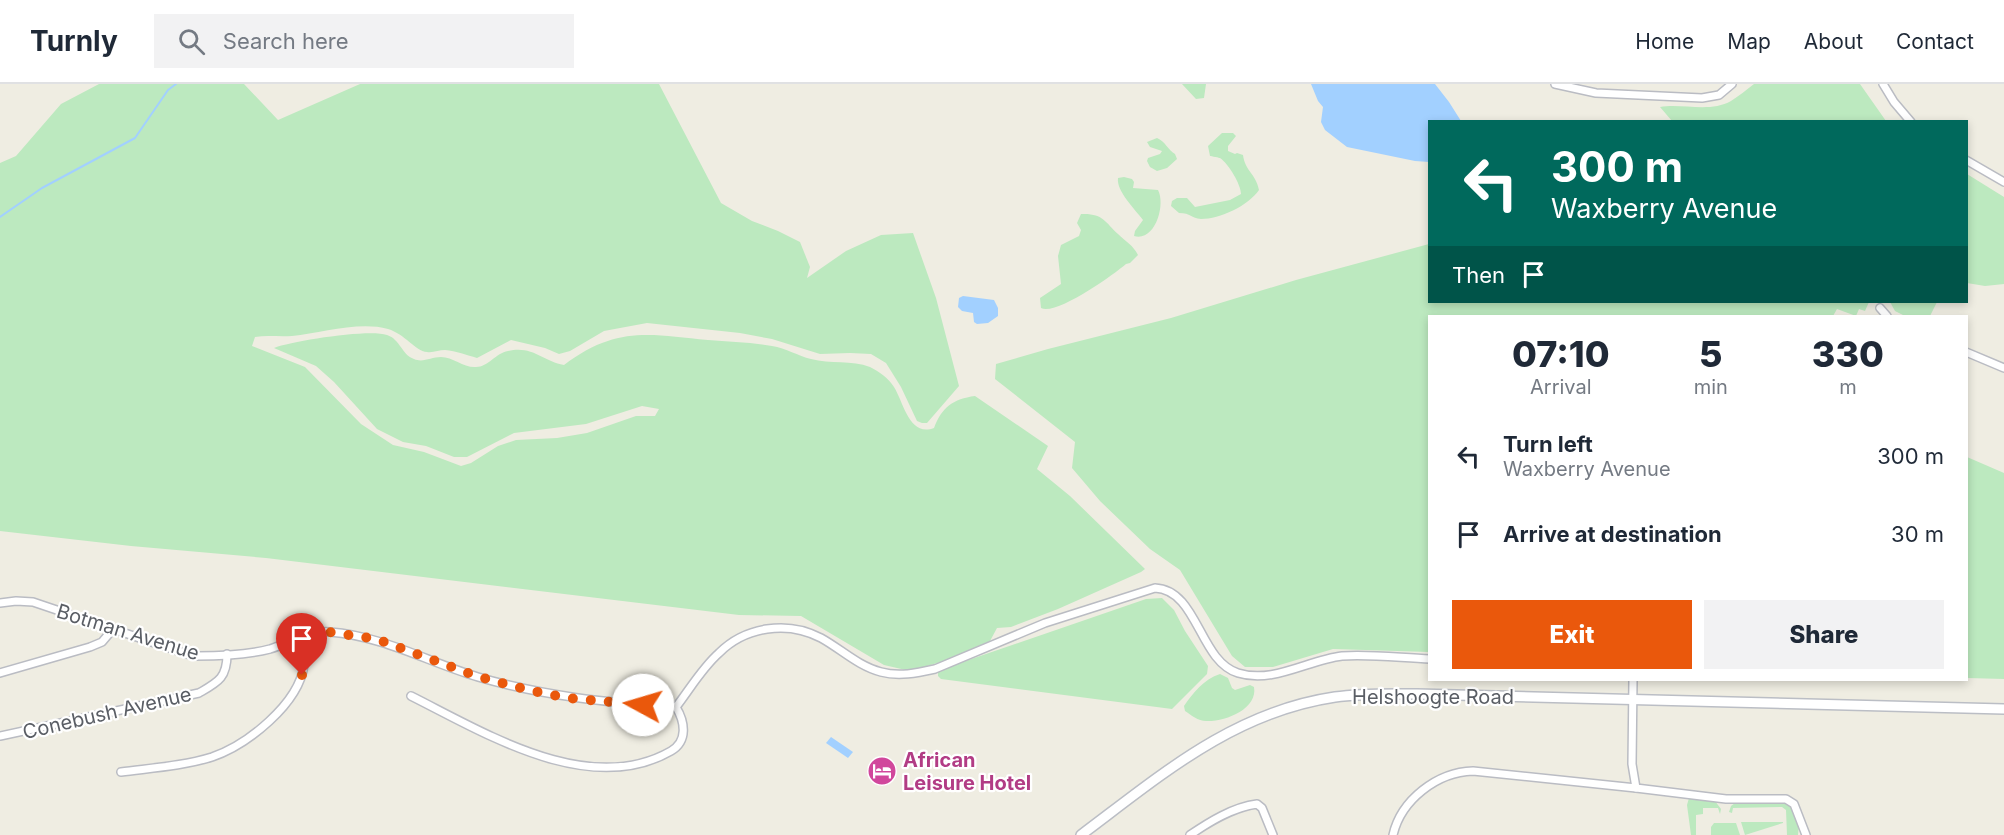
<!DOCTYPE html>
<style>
:root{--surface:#fff;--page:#f2f2f3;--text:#1f2937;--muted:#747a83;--line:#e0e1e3;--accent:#ea580c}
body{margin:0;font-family:Inter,sans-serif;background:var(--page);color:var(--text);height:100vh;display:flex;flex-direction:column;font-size:22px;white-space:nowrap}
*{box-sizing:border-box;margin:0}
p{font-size:20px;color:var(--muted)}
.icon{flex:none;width:33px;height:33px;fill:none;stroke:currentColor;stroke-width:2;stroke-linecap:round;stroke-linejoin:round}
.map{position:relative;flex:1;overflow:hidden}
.sheet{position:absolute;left:1428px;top:231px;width:540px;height:366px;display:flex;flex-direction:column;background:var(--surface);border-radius:0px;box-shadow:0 3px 9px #0003}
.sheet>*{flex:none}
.top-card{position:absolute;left:1428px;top:36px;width:540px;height:183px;border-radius:0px;box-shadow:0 3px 9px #0003;background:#00695c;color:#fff;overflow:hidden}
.pin{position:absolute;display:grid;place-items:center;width:51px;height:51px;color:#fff;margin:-62px -26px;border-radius:50% 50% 50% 0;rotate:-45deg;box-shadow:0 0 6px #0007}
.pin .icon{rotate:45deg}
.me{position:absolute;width:66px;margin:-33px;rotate:276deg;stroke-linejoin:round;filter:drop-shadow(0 0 4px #0008)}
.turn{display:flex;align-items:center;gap:21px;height:126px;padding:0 24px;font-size:27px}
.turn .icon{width:78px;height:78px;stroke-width:2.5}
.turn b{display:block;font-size:42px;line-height:51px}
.then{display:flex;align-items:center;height:57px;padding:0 24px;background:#0003;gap:12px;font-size:22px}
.eta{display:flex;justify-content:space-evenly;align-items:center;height:102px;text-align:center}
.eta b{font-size:36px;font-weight:800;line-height:42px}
.action{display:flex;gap:12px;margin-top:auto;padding:12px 24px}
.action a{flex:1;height:69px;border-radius:0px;background:var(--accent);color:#fff;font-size:24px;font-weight:800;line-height:69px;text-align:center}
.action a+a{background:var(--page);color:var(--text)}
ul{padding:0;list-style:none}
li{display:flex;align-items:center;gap:18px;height:78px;padding:0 24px}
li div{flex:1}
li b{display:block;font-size:22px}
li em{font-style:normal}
header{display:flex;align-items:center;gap:36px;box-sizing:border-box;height:84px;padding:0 30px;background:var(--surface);border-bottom:2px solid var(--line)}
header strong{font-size:28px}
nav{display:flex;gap:33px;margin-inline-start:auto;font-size:21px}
.search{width:420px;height:54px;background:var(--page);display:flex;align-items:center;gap:15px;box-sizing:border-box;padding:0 21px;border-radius:0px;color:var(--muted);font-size:22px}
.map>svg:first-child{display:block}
.green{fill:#bce9bf}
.water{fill:#a2d0ff}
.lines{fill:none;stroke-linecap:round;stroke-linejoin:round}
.stream{stroke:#a2d0ff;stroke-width:2}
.street-casing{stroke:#babcc3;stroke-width:10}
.secondary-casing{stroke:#bbbec5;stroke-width:12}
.street{stroke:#fff;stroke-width:7}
.secondary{stroke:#fff;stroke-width:9}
.route{stroke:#ea580c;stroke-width:10;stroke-dasharray:0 18}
.labels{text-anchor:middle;stroke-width:4.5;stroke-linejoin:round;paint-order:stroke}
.street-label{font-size:20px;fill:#5a5e65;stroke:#fff}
.hotel-label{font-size:20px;font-weight:bold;fill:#b23c85;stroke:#fff;text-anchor:start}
</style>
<header>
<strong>Turnly</strong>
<div class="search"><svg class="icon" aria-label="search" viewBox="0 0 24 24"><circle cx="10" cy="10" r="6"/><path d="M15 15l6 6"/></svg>Search here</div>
<nav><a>Home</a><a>Map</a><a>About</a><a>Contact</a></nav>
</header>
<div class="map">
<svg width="2004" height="751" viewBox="0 0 2004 751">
<rect width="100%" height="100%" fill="#efede2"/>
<!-- green -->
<g class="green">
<path d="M99,0H244L278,36L360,0H659L721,119L752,137L778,147L800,158L810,183L807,194L846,167L881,151L913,149L936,214L959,302L927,339H922L917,337L901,303L886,279L871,270L850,269L820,270L772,255L740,249L647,239L604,247L570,267L559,270L545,264L511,256L477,274C467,271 456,267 445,266C439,266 433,269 427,268C415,267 405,250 388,245C359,237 321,249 292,252C279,253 267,251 255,253L252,262L305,283L361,340L393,361L424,368L461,382L471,379L498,362L516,356L557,354L587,349L636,332H655L659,325L642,322L586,340L514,349L467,373H454L426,362L403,358L377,345L334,298L316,282L274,264C293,257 368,245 387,251C400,255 402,271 414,275C423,279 431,273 441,273C453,273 464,284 476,283C488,283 496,269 508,267C532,261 543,277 564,281C616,242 648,250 708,256C729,258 751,258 772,262C786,264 798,272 811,275C830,280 852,276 870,283C880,288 888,294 894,303C904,319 909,353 934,344C942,323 953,315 975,312L1048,362L1037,385L1070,412L1145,485L1141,488L1058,525L1011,543L997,544L990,557L944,577L910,587L884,581L801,532L739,531L266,474L131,462L0,447V79L16,72L61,20Z"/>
<polygon points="1170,0 1206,0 1204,14 1196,15 1182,0"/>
<path d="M1754,0H1860L1886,37H1672L1660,23C1682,19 1710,29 1731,17C1739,12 1746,6 1754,0Z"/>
<path d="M1222,49H1233L1236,52L1228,62V67L1235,70L1237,69L1243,71C1245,87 1256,90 1259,106C1248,122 1220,135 1201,135C1191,134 1191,129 1179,129L1171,122L1172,117L1177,114H1187L1195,123L1230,116L1241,110C1241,101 1229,80 1220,74C1220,74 1211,72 1210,72L1208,62Z"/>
<path d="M1157,54C1165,57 1168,66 1175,70L1177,75L1167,84L1157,87L1150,83L1147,77L1148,74L1160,70L1162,67L1150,63L1147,58Z"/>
<polygon points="1967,90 2004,113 2004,200 1985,202 1967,199"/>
<path d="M1124,93L1132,95L1134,98L1133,104L1158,106C1166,121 1155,158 1134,152L1135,147L1143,136C1135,125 1116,107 1118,94Z"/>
<path d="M1081,130C1103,129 1105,138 1118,150C1126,158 1133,161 1138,171L1130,179L1126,180C1113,191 1056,232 1041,224L1040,214L1061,200L1058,172L1061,161L1079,152L1081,146L1077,139Z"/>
<polygon points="1429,160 1430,218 1869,218 1865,227 1859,225 1856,232 1837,225 1833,232 1430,232 1429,568 1333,565 1273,583 1245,583 1232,572 1180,486 1150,465 1100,417 1072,384 1075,358 995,295 996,280 1048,265 1171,234 1296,196"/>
<polygon points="1890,218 1937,218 1930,232 1905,232 1895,227"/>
<polygon points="1967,373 2004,389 2004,595 1967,594"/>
<polygon points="1162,514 1174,526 1185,547 1208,582 1207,590 1172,625 941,595 938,592 938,588 951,582 1146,515"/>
<path d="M1220,590L1228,594L1232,604L1235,606L1250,601L1254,603C1258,625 1225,638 1206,637C1198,637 1191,631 1185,627L1184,622C1193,609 1204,595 1220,590Z"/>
<polygon points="1689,714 1715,717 1721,725 1720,730 1718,724 1703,724 1703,730 1696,731 1696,751 1691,751 1687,721"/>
<polygon points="1784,718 1793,723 1799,740 1798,751 1787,751 1786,726 1782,723 1733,724 1732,729 1729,728 1731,722 1735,719"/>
<polygon points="1741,738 1783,738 1783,739 1745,751"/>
<polygon points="1714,739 1736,739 1740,751 1711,751 1711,743"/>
</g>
<!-- water -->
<g class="water">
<polygon points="1311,0 1435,0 1449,18 1461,37 1430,38 1429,78 1415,77 1347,63 1325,46 1321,38 1323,23 1318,17"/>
<polygon points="963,212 994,216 998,224 998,232 988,239 977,240 974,238 973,229 962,227 958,223 959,214"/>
<polygon points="831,653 853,668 848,674 826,659"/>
</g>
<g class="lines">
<!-- stream -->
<polyline class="stream" points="0,133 42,104 135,54 168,6 176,0"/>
<!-- street casing -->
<g class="street-casing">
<g id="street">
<polyline points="1555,0 1596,9 1702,14 1719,11 1732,0"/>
<polyline points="1883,0 1894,18 1911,38"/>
<polyline points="1966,76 2004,98"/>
<polyline points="1880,224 1887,232"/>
<polyline points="1966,268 2004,284"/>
<path d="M0,519L16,517L33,518L187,570L197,572C220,572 247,571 270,565C290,559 309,546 330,548C383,552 428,578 478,593C543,612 609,619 676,623"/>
<polyline points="0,589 90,563 102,558 113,545"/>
<polyline points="1633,596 1632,680 1636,704 1726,715 1786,715 1794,720 1806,751"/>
<path d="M411,612C485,649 589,714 671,667C688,657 685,638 676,623"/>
<path d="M676,623C690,605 702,584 719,569C745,543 787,536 821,554C841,565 858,582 881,588C899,593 917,589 935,585L1045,539L1155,504C1198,506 1199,577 1238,589C1273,600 1308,576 1342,572C1371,570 1401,574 1430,575"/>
<path d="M0,652L199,609C218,598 227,594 227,570"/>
<path d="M121,688C151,684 183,682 212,673C247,661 299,620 304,581C305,571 302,563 298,554"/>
<path d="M1190,751C1209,738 1233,723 1257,720L1262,724L1273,751"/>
<path d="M1393,751C1401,716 1437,688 1473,687L1636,704"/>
</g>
</g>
<!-- secondary casing -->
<g class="secondary-casing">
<path id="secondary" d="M1081,751C1160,692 1233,628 1335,613C1362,609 1389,610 1417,610L2004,625"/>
</g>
<!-- street -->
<use href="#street" class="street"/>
<!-- secondary -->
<use href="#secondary" class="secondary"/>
</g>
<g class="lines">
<!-- route -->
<polyline class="route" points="302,591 304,569 298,554 322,547 376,555 476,592 528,606 568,614 643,621"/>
</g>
<!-- icons -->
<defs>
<g id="hotel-disc" transform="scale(1.5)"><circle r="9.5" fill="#d1479c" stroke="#fff"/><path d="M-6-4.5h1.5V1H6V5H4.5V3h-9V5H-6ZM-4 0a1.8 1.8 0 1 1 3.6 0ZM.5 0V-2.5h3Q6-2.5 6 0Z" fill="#fff"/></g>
</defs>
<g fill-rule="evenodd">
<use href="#hotel-disc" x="882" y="687"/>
</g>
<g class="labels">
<!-- street labels -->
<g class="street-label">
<text transform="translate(128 548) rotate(17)" y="7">Botman Avenue</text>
<text x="1433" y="620">Helshoogte Road</text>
<text transform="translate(107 629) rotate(-13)" y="7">Conebush Avenue</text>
</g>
<!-- hotel labels -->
<g class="hotel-label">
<text x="903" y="683">African<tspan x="903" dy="23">Leisure Hotel</tspan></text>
</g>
</g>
</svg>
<div class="pin" style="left:302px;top:591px;background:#d93025"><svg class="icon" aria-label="arrive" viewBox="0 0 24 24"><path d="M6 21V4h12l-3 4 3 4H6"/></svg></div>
<svg class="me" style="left:643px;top:621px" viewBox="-20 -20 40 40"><circle r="19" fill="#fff"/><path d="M0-13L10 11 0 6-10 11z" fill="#ea580c"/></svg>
<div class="top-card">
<div class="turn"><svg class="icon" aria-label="left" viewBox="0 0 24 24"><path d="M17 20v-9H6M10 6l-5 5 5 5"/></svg><div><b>300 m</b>Waxberry Avenue</div></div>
<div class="then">Then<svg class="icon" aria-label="arrive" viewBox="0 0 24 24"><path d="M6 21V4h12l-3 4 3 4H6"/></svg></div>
</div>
<section class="sheet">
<div class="eta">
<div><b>07:10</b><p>Arrival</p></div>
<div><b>5</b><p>min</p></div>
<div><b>330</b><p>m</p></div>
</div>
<ul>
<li><svg class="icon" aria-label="left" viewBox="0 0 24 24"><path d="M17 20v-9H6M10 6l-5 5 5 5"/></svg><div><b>Turn left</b><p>Waxberry Avenue</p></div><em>300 m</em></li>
<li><svg class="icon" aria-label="arrive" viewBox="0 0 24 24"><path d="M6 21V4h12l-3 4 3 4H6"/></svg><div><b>Arrive at destination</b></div><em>30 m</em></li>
</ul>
<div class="action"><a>Exit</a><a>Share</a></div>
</section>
</div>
